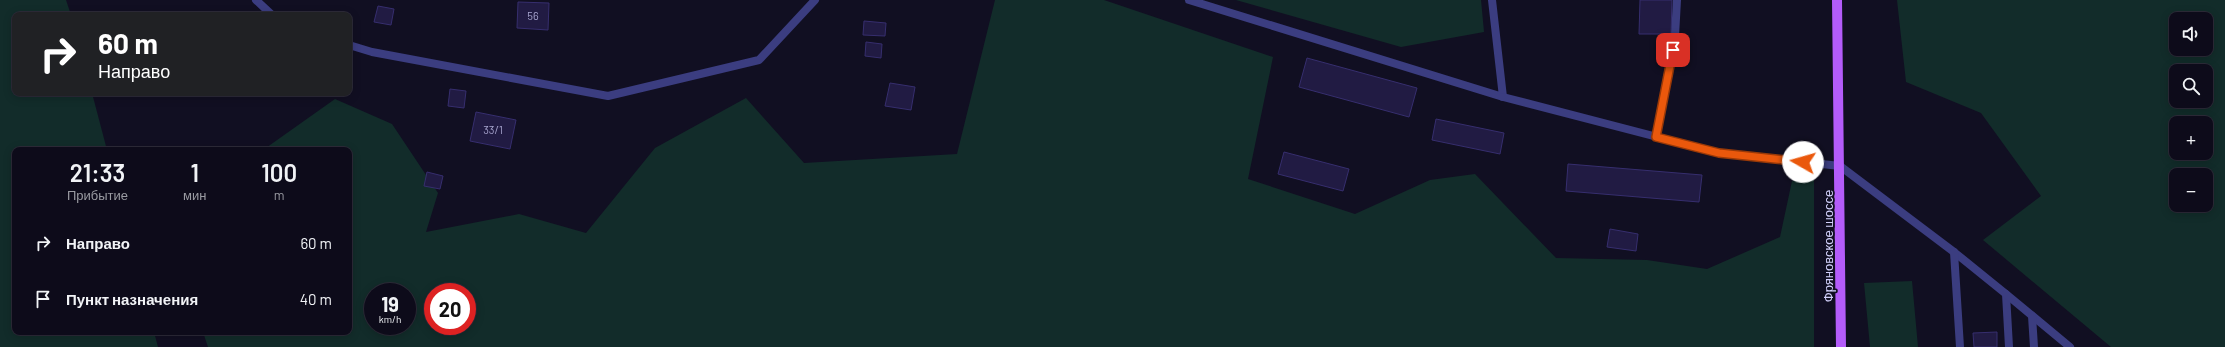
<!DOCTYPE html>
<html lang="ru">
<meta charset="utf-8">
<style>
:root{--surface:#0d0b1a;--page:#1b1927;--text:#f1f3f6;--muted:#9a9ba2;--line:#2d2b39}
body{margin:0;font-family:Barlow,sans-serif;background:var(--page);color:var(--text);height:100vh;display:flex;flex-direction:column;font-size:15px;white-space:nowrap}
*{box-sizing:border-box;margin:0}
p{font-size:13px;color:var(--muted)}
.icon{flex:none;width:22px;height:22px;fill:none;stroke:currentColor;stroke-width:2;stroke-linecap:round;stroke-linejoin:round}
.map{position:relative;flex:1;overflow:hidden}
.drawer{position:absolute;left:12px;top:147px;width:340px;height:188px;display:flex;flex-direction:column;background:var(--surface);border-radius:8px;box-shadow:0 2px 10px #0003,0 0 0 1px var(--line)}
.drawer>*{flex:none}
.top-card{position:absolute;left:12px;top:12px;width:340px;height:84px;border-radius:8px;box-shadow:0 2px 10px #0003,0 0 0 1px var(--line);background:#202124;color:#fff;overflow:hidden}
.fabs{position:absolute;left:2169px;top:12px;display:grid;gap:8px}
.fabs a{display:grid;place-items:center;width:44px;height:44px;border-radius:8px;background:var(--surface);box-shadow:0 2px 10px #0003,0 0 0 1px var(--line);font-size:20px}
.speed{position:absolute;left:364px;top:283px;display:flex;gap:8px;font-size:20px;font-weight:700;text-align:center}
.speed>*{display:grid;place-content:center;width:52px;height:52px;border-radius:50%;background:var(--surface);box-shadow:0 2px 10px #0003,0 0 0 1px var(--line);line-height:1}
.speed small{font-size:10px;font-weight:400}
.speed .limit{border:6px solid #d22;background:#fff;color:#111}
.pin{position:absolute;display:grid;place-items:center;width:34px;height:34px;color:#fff;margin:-17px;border-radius:8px;box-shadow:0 2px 6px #0006}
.me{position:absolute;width:44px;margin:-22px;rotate:277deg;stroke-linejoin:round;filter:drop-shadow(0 0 3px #0008)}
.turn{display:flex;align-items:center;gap:14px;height:84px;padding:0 20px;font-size:18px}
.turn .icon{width:52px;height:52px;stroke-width:2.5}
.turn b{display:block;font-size:28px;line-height:34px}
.eta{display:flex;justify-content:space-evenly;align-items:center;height:68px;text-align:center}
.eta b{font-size:24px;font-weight:600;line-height:28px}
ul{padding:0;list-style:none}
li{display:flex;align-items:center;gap:12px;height:56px;padding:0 20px}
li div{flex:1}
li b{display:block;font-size:15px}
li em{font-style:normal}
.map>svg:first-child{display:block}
.green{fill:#122c2a;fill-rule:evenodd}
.building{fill:#211b43;stroke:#362e6e}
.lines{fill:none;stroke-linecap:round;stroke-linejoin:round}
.lane{stroke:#3b3d80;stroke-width:8}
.primary{stroke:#b45cfa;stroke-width:10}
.route-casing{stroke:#983908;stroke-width:10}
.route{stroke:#ea580c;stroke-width:7}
.labels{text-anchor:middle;stroke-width:3.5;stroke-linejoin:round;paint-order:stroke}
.number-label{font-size:11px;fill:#a7a4ce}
.street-label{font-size:13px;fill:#d4d2fd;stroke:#110f22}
</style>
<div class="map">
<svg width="2225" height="347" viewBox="0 0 2225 347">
<rect width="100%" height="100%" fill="#110f22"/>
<!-- green -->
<g class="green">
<polygon points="0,0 66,0 71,15 15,15 15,93 92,93 107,150 15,150 15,332 154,332 158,347 0,347"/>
<path d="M995,0H1104L1273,57L1248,179L1355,214L1430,180L1475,174L1556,258L1647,260L1707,269L1780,237L1792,181L1814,180V347H208L203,332H349V150H263L335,99L392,124L438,193L426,232L519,214L586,233L655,148L746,98L804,163L957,154ZM373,292H407V326H373ZM433,292H467V326H433Z"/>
<polygon points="1236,0 1481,0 1484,32 1401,47"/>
<path d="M1897,0H2225V347H2111L1983,240L2041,196L1981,113L1906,82ZM2176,19H2206V49H2176ZM2176,71H2206V101H2176ZM2176,123H2206V153H2176ZM2176,175H2206V205H2176Z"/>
<polygon points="1912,281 1918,347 1870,347 1864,283"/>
</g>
<!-- building -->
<g class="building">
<polygon points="1640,0 1672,0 1671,34 1639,34"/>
<polygon points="518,2 549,3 548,30 517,28"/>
<polygon points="378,6 394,9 391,25 374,22"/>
<polygon points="864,21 886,23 885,36 863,35"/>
<polygon points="866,42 882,44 881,58 865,56"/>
<polygon points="1307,58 1417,88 1409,117 1299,87"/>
<polygon points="890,83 915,87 911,110 885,106"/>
<polygon points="450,89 466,91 464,108 448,106"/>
<polygon points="476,112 516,120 510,149 470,141"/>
<polygon points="1436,119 1504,133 1500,154 1432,140"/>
<polygon points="1284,152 1349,169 1343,191 1278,174"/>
<polygon points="1568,164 1702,175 1699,202 1566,191"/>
<polygon points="427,172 443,176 440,189 424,186"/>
<polygon points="1610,229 1638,234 1636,251 1607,247"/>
<polygon points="1997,332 1997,347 1974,347 1973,333"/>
</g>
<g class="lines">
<!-- lane -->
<g class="lane">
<polyline points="256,0 272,15"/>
<polyline points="1189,0 1503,97 1492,0"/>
<polyline points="349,45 372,52 608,96 759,60 815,0"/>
<polyline points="1503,97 1719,153 1840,166 1954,252 2006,294 2009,347"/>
<polyline points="1656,137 1675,36 1677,0"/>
<polyline points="1954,252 1960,347"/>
<polyline points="2006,294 2070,347"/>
<polyline points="2032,316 2034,347"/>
</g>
<!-- primary -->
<polyline class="primary" points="1837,0 1841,347"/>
</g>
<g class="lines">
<!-- route casing -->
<g class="route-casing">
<polyline id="route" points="1673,50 1656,137 1719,153 1803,162"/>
</g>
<!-- route -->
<use href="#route" class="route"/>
</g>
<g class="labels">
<!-- number labels -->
<g class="number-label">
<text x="533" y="20">56</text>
<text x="493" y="134">33/1</text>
</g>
<!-- street labels -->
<g class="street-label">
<text transform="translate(1828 246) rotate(-90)" y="5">Фряновское шоссе</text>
</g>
</g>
</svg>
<div class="fabs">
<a><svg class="icon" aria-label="sound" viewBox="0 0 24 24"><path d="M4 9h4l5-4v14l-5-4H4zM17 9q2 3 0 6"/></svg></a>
<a><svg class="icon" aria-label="search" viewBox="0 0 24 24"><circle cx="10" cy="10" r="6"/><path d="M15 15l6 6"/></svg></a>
<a>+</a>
<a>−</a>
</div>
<div class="speed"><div>19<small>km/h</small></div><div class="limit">20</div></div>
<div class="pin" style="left:1673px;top:50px;background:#d93025"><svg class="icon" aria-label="arrive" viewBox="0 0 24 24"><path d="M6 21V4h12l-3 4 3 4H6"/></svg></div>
<svg class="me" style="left:1803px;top:162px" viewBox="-20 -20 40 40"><circle r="19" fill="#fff"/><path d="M0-13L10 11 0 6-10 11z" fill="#ea580c"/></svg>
<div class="top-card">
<div class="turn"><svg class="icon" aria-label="right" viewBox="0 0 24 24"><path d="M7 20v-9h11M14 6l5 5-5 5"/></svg><div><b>60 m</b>Направо</div></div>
</div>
<section class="drawer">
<div class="eta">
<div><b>21:33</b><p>Прибытие</p></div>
<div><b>1</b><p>мин</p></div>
<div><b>100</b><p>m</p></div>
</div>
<ul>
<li><svg class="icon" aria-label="right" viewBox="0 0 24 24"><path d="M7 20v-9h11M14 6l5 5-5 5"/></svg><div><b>Направо</b></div><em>60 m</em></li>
<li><svg class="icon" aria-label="arrive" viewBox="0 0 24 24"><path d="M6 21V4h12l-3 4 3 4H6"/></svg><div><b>Пункт назначения</b></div><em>40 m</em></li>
</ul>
</section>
</div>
